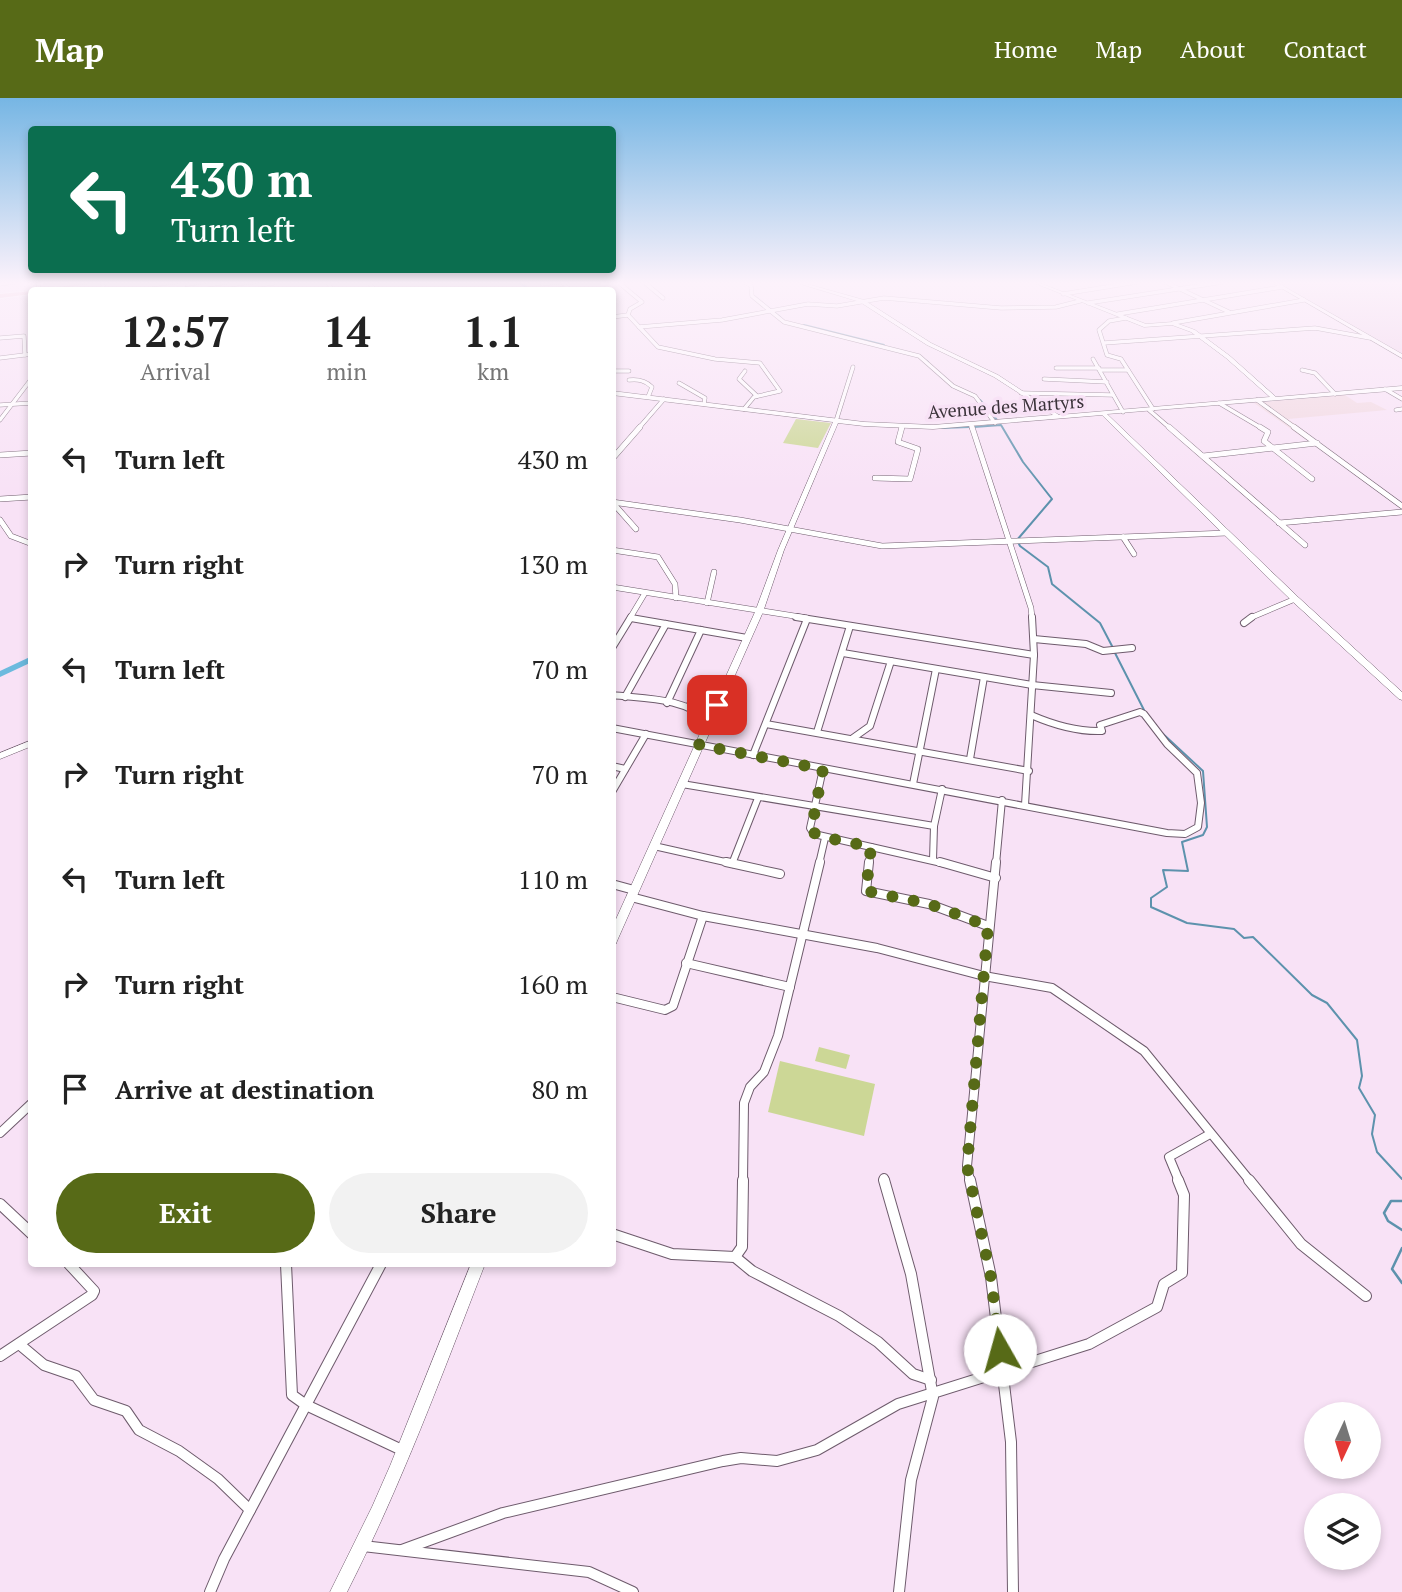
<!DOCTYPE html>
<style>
:root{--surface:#fff;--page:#f2f2f2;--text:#222;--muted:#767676;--accent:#576a17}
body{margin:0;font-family:"PT Serif",serif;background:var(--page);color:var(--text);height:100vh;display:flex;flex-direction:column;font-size:26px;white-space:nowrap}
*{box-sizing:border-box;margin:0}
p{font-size:23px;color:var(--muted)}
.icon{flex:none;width:38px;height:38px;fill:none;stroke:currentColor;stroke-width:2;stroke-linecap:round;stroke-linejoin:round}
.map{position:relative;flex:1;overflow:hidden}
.details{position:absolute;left:28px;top:189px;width:588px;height:980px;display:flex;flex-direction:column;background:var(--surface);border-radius:7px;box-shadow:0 4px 10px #0003}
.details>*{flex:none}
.top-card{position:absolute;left:28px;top:28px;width:588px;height:147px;border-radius:7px;box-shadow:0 4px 10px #0003;background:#0b6e4f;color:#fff;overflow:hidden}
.needle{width:46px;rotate:184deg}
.controls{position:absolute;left:1304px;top:1304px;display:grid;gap:14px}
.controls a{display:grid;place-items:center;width:77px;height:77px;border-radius:50%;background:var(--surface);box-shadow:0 4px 10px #0003;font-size:35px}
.pin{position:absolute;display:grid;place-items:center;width:60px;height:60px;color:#fff;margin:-30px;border-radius:14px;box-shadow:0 4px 10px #0006}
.me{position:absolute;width:77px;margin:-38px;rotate:353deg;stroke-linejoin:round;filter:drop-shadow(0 0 5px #0008)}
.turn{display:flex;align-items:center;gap:24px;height:147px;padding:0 28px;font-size:32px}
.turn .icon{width:91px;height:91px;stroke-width:2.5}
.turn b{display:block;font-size:49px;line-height:60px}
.eta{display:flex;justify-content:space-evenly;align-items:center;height:119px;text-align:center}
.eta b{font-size:42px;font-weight:600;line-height:49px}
.action{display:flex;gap:14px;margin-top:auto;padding:14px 28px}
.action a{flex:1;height:80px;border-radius:42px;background:var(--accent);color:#fff;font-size:28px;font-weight:600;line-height:80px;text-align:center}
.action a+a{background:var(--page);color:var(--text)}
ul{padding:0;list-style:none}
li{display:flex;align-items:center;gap:21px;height:105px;padding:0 28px}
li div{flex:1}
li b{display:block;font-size:26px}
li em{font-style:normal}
header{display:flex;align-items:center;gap:42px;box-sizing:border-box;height:98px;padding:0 35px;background:var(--accent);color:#fff}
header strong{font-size:33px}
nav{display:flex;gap:38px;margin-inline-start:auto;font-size:24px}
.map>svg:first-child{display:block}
.commercial{fill:#f1d8e1}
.built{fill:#eed2ea}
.green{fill:#ccd796}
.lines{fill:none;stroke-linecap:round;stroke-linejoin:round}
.stream-far1{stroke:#5d92ad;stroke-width:2}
.stream{stroke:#5d92ad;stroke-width:2.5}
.river{fill:#6cbade;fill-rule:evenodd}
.street-far4-casing{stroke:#6e5b6c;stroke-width:4.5}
.street-far3-casing{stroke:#6e5b6c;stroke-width:6}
.street-far2-casing{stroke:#6e5b6c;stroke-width:8}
.street-far1-casing{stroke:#6e5b6c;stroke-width:10}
.street-casing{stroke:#6e5b6c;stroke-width:12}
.secondary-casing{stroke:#6e5b6c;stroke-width:1}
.primary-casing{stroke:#fff;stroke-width:2}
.street-far4{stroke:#fff;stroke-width:3.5}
.street-far3{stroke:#fff;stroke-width:5}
.street-far2{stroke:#fff;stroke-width:6}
.street-far1{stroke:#fff;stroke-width:8}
.street{stroke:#fff;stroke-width:10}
.secondary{fill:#fff;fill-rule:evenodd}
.primary{fill:#ecb0c1;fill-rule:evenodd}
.route{stroke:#576a17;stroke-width:12;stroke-dasharray:0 21.6}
.labels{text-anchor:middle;stroke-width:7;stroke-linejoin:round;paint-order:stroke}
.far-street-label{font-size:18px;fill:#3b333a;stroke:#f8e2f6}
</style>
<header>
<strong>Map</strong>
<nav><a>Home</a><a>Map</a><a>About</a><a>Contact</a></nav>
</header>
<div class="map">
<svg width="1402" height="1494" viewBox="0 0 1402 1494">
<rect width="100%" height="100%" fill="#f8e2f6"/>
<!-- commercial -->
<polygon class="commercial" points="1345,297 1357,305 1371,304 1387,312 1288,321 1319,344 1311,345 1254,305"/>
<!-- built -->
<polygon class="built" points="1276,184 1402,184 1402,257 1303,199"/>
<!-- green -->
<g class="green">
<polygon points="796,321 831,325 818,350 783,345"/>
<polygon points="819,949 850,957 846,971 815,963"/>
<polygon points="780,963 875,986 864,1038 768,1014"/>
</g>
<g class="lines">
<!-- stream-far1 -->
<g class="stream-far1">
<polyline points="748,184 753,193"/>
<polyline points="754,198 780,219"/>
<polyline points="804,227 884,247"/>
<polyline points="916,256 928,264"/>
<polyline points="980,302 997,322"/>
<polyline points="974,329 1001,327 1023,364 1052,401 1017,442 1020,448 1048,469 1052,486 1100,525 1112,548"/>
<polyline points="942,330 969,329"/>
<polyline points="1114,553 1145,614"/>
<polyline points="1162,635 1203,673 1207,729 1203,737 1182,744 1188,773 1163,772 1167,789 1151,800 1151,809 1187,825 1234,831 1244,840 1253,839 1312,897 1327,905 1357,942 1362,978 1359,990 1375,1017 1372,1036 1377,1054 1402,1081"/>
</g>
<!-- stream -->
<g class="stream">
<polyline points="1402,1103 1391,1103 1384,1115 1388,1123 1402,1132"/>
<polyline points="1402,1150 1392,1171 1402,1185"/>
</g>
<!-- river -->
<g class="river">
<polygon points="516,184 521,184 533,192 528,192"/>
<polygon points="32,558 32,564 0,579 0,573"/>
</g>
<!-- street-far4 casing -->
<g class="street-far4-casing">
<g id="street-far4">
<polyline points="38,184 39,192"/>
<polyline points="103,184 103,192"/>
<polyline points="328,184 332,192"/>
<polyline points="368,184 375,192"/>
<polyline points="618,184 642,204 630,211 628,217 658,249 715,261 760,265 780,293 754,299 744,311"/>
<polyline points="644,184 663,200"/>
<polyline points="745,184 751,188 752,198 784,224 919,258 953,288 975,298 995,325"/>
<polyline points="1165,184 1229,214"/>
<polyline points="0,186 14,184"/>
<polyline points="542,186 558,184"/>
<polyline points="183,191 227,184"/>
<polyline points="144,192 183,187"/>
<polyline points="223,192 274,185"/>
<polyline points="551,192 568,190"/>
<polyline points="1063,196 1137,184"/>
<polyline points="1088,205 1223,184"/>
<polyline points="1118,216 1282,189"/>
<polyline points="612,219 628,217"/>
<polyline points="1126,220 1109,223 1099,232 1107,257 1121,261 1153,311"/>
<polyline points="1173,225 1304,202"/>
<polyline points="639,229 722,222 808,206 837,208 884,200 1001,210 1056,209 1080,203"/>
<polyline points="0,240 24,238 25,257"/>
<polyline points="1104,245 1315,230 1370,240"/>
<polyline points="0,260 32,256"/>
<polyline points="1093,261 1123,314"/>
<polyline points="1056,270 1099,270"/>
<polyline points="1100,272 1128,272"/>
<polyline points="1302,272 1315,275 1335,296"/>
<polyline points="612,273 629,273"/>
<polyline points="745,273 739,281 757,298"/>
<polyline points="1044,281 1107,284"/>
<path d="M629,282C638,281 645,282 652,289L648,299"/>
<polyline points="679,285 705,300 704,306"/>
<polyline points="1385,291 1402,301"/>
<polyline points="1021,295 1113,297"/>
<polyline points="1257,302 1297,331"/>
<polyline points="1219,305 1263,331"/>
<polyline points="0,307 32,305"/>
<polyline points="1149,312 1171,331"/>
<polyline points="1396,312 1402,311"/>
<polyline points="0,322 32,280"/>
<polyline points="836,323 853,269"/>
<polyline points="971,327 972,331"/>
<polyline points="638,331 664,301"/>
<polyline points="901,331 902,328"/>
</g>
</g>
<!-- street-far3 casing -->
<g class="street-far3-casing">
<g id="street-far3">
<polyline points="972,329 1031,510 1032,520"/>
<polyline points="1169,329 1305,447"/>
<polyline points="1260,329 1268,334 1264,343 1312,381"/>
<polyline points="1294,329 1402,408"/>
<polyline points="0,357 32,355"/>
<polyline points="1203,358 1317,345"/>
<polyline points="612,361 640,329"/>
<polyline points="875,380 910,381 918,351 898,344 902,329"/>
<polyline points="0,401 32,399"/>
<polyline points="612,404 740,422 882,448 1227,435"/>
<polyline points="612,404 636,431"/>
<polyline points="0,422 11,438 32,446"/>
<polyline points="1279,425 1402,414"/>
<polyline points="1123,439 1134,456"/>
<polyline points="612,452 658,459 675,486 676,500"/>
<polyline points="612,489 807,520"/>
<polyline points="707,505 714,474"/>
<polyline points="630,520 645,495"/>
<polyline points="1250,520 1295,501"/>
</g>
</g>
<!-- street-far2 casing -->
<g class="street-far2-casing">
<g id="street-far2">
<polyline points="796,519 1034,557"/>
<polyline points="631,520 747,540"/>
<polyline points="1244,525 1252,519"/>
<polyline points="1034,541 1086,546 1103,553 1132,550"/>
<polyline points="612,550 631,519"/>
<polyline points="843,555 1032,587 1111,595"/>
<path d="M612,597C645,601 683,599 709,623"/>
<polyline points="625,599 666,526"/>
<polyline points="667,605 701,532"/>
<polyline points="689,608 717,607"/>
<polyline points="766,626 1029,673"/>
<path d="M612,630L1167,735L1185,736L1198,729L1201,705L1197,675L1167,646L1144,616L1140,614L1100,627L1102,633C1077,634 1054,627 1031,617"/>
<polyline points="817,634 850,528"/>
<polyline points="853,640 870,628 891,563"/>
<polyline points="753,657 807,521"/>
<polyline points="970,661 984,579"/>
<polyline points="612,668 625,671"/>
<polyline points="823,671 810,730 814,736 946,766"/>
<polyline points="682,686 934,728"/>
<polyline points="913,686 936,571"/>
<polyline points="612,694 646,636"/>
<polyline points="1025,707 1034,557 1032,519"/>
<polyline points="654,748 734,766"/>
<polyline points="933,762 934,728 942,691"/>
<polyline points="732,766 758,700"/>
<polyline points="819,766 825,740"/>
<polyline points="869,766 871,749"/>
<polyline points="996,766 1002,702"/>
</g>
</g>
<!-- street-far1 casing -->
<g class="street-far1-casing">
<g id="street-far1">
<polyline points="726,764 780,776"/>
<polyline points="869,764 866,793 929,806 988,828"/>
<polyline points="940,764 996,780"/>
<polyline points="612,786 634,792"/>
<polyline points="631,799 703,818 877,850 984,878 1052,890 1144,953 1250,1083"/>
<polyline points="686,865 790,889"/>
<polyline points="612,899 665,912 673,908 703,818"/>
<polyline points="0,1035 32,1005"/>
<polyline points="884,1080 885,1083"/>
<polyline points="743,1083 744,1005 750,989 764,974 778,938 820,764"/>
<polyline points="970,1083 967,1068 996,764"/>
<polyline points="1179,1083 1169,1059 1210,1036"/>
</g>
</g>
<!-- street casing -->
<g class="street-casing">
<g id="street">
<polyline points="884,1082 911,1176 933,1299 911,1382 899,1494"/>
<polyline points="970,1082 991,1179 1011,1344 1013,1494"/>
<polyline points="1249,1082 1301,1146 1366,1198"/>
<polyline points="0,1106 32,1136"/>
<polyline points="612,1136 672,1156 735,1159 752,1173 839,1218 878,1244 913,1276 931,1282"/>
<polyline points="735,1159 742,1149 743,1082"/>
<polyline points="286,1166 292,1297 306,1307 404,1353"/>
<polyline points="19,1246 44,1267 76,1278 94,1302 126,1313 139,1332 179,1353 218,1381 250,1412"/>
<polyline points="0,1258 92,1197 94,1193 69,1166"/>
<polyline points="363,1448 589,1474 633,1494"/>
<polyline points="402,1452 503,1415 723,1363 741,1360 777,1363 817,1352 898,1306 1089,1246 1157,1209 1164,1186 1182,1175 1184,1097 1178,1082"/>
<polyline points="210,1494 224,1461 381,1166"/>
</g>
</g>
<!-- secondary casing -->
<g class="secondary-casing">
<g id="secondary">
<rect x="181" y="184" width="4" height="8"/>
<polygon points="559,184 563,184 573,192 569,192"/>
<polygon points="794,184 800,184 864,202 931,245 998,277 1059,317 1270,299 1226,260 1191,234 1172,227 1144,229 1032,184 1037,184 1146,226 1173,224 1195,232 1230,258 1276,299 1402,288 1402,292 1107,316 1298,499 1402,594 1402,602 1399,601 1292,503 1102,317 933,331 864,328 838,325 784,452 763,514 617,843 616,846 612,847 612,830 755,514 778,452 833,324 612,297 612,293 864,324 933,327 1053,317 994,279 927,247 860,204"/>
<polygon points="1271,184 1276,184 1402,256 1402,260"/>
<polygon points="32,642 32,648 0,661 0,655"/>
<path d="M471,1166H485C442,1277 401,1388 347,1494H330L372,1409L390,1368Z"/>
</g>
</g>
<!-- primary casing -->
<g class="primary-casing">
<g id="primary">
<polygon points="91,184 103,184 47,192 37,192"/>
<polygon points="32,193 32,196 0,200 0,196"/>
</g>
</g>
<!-- street-far4 -->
<use href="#street-far4" class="street-far4"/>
<!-- street-far3 -->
<use href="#street-far3" class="street-far3"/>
<!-- street-far2 -->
<use href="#street-far2" class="street-far2"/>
<!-- street-far1 -->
<use href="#street-far1" class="street-far1"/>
<!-- street -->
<use href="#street" class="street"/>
<!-- secondary -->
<use href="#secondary" class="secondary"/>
<!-- primary -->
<use href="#primary" class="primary"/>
</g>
<!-- sky -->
<linearGradient id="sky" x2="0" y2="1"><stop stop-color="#76b6e4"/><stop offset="0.47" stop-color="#fcf2fb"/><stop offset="1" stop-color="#fcf2fb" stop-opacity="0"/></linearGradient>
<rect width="1402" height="393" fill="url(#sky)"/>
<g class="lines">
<!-- route -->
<polyline class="route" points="717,607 699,647 823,671 811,733 819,738 871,749 866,793 929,806 988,828 967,1068 991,1180 1000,1252"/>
</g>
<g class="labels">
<!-- far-street labels -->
<g class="far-street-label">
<text transform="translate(1006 309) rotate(-4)" y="6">Avenue des Martyrs</text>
</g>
</g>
</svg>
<div class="controls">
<a><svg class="needle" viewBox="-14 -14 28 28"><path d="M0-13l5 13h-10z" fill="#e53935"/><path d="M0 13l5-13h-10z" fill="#767676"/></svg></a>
<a><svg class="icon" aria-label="layers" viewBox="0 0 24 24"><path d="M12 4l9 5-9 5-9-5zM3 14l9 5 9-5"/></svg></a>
</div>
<div class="pin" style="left:717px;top:607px;background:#d93025"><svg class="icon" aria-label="arrive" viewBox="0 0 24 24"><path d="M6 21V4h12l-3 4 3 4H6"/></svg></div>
<svg class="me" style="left:1000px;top:1252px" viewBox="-20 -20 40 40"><circle r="19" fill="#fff"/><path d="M0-13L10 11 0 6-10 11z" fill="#576a17"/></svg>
<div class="top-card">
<div class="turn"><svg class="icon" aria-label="left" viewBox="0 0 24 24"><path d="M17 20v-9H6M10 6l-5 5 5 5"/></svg><div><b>430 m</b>Turn left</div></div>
</div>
<section class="details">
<div class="eta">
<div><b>12:57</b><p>Arrival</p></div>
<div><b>14</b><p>min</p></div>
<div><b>1.1</b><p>km</p></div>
</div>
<ul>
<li><svg class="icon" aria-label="left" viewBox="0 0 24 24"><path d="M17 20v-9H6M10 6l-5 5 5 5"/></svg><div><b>Turn left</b></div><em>430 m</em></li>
<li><svg class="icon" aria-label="right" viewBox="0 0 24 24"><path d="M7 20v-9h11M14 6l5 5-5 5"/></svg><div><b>Turn right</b></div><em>130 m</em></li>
<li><svg class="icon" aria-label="left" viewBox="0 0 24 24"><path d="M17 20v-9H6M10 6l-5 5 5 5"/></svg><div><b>Turn left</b></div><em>70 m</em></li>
<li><svg class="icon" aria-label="right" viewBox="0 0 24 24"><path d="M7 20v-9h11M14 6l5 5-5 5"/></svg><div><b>Turn right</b></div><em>70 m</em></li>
<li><svg class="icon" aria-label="left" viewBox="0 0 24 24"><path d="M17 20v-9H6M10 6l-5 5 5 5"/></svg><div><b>Turn left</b></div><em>110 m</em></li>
<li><svg class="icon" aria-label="right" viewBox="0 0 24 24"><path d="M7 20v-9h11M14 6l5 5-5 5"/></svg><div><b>Turn right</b></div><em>160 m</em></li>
<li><svg class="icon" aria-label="arrive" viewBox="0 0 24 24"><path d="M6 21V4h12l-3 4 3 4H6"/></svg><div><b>Arrive at destination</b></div><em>80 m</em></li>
</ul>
<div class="action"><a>Exit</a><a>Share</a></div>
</section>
</div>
